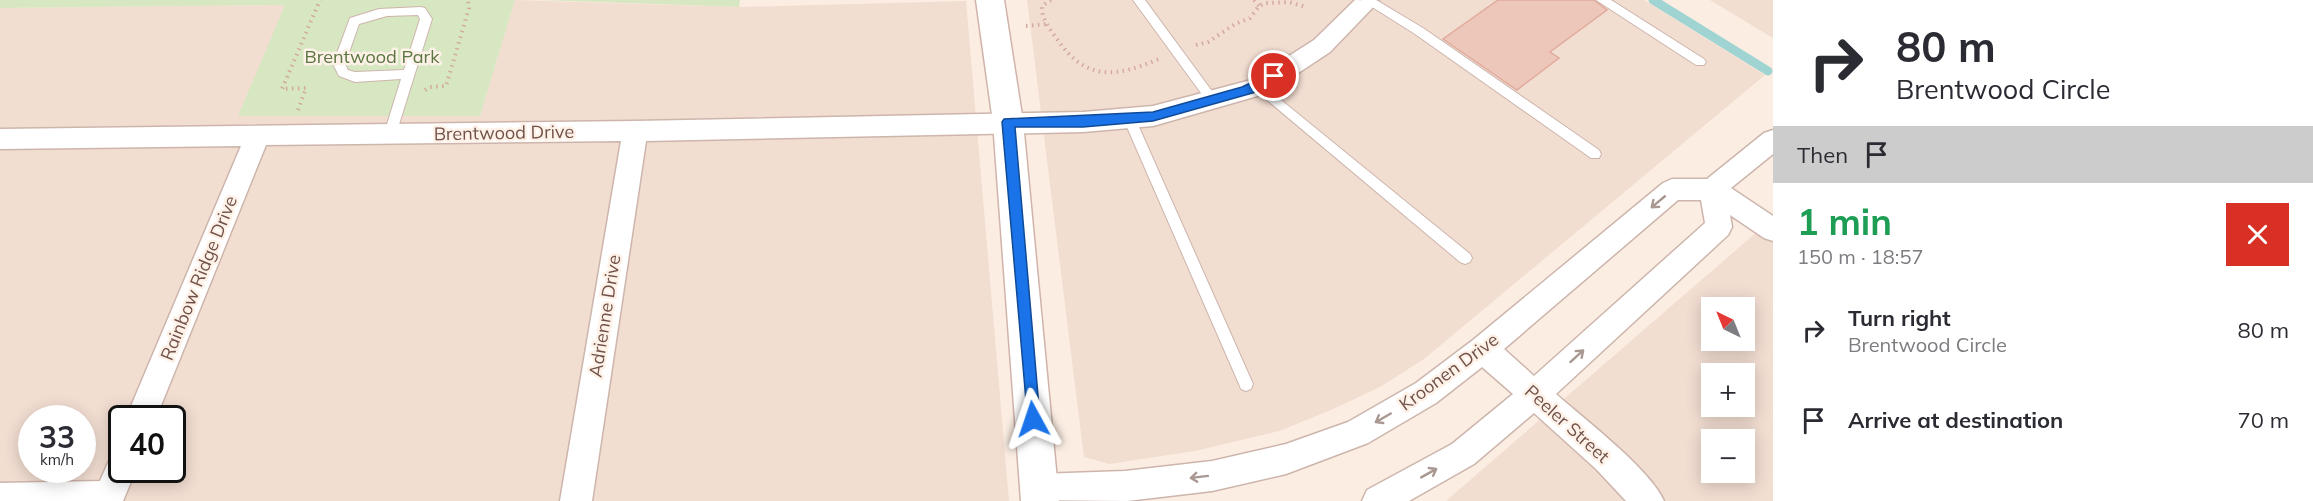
<!DOCTYPE html>
<meta charset="utf-8">
<style>
:root{--surface:#fff;--page:#f2f2f3;--text:#2b2b33;--muted:#7c7c81}
body{margin:0;font-family:Mulish,sans-serif;background:var(--page);color:var(--text);height:100vh;display:flex;flex-direction:column;font-size:22px;white-space:nowrap}
*{box-sizing:border-box;margin:0}
p{font-size:20px;color:var(--muted)}
.icon{flex:none;width:33px;height:33px;fill:none;stroke:currentColor;stroke-width:2;stroke-linecap:round;stroke-linejoin:round}
.map{position:relative;flex:1;overflow:hidden}
.drawer{display:flex;flex-direction:column;background:var(--surface);width:540px}
.drawer>*{flex:none}
.guide{background:#fff;color:var(--text);overflow:hidden}
.needle{width:39px;rotate:317deg}
.tools{position:absolute;left:1701px;top:297px;display:grid;gap:12px}
.tools a{display:grid;place-items:center;width:54px;height:54px;border-radius:0px;background:var(--surface);box-shadow:0 3px 15px #0003;font-size:30px}
.speed{position:absolute;left:18px;top:405px;display:flex;gap:12px;font-size:30px;font-weight:700;text-align:center}
.speed>*{display:grid;place-content:center;width:78px;height:78px;border-radius:50%;background:var(--surface);box-shadow:0 3px 15px #0003;line-height:1}
.speed small{font-size:15px;font-weight:400}
.speed .limit{border:3px solid #111;border-radius:9px;background:#fff;color:#111}
.pin{position:absolute;display:grid;place-items:center;width:51px;height:51px;color:#fff;margin:-26px;border:3px solid #fff;border-radius:50%;box-shadow:0 2px 6px #0007}
.me{position:absolute;width:66px;margin:-33px;rotate:355deg;stroke-linejoin:round;filter:drop-shadow(0 0 4px #0008)}
.turn{display:flex;align-items:center;gap:21px;height:126px;padding:0 24px;font-size:27px}
.turn .icon{width:78px;height:78px;stroke-width:2.5}
.turn b{display:block;font-size:42px;line-height:51px}
.then{display:flex;align-items:center;height:57px;padding:0 24px;background:#0003;gap:12px;font-size:22px}
.round{display:grid;place-items:center;flex:none;width:63px;height:63px;border-radius:0px;background:var(--page)}
.summary{display:flex;align-items:center;justify-content:space-between;height:102px;padding:0 24px}
h1{font-size:36px;font-weight:700;line-height:45px;color:#1e9e55}
ul{padding:0;list-style:none}
li{display:flex;align-items:center;gap:18px;height:90px;padding:0 24px}
li div{flex:1}
li b{display:block;font-size:22px}
li em{font-style:normal}
main{display:flex;flex:1;min-height:0}
.map>svg:first-child{display:block}
.residential{fill:#f2ddd1;fill-rule:evenodd}
.green{fill:#d7e7c1}
.lines{fill:none;stroke-linecap:round;stroke-linejoin:round}
.stream{stroke:#9fd4d3;stroke-width:9}
.building{fill:#eec7bb;stroke:#e0ab9c;stroke-width:1.5}
.lane-casing{stroke:#cdb5ac;stroke-width:2}
.street-casing{stroke:#cdb5ac;stroke-width:3}
.secondary-casing{stroke:#d0b4aa;stroke-width:3}
.path{stroke:#d3aa9f;stroke-width:4;stroke-dasharray:1.5 4.5;stroke-linecap:butt}
.lane{fill:#fff;fill-rule:evenodd}
.street{fill:#fff;fill-rule:evenodd}
.secondary{fill:#fff;fill-rule:evenodd}
.oneway{stroke:#a99792}
.route{fill:#1a73e8;stroke:#114b97;stroke-width:1.5}
.labels{text-anchor:middle;stroke-width:5;stroke-linejoin:round;paint-order:stroke}
.park-label{font-size:18px;fill:#5a7642;stroke:#fef1e7}
.street-label{font-size:18px;fill:#70514a;stroke:#fef1e7}
</style>
<main>
<div class="map">
<svg width="1773" height="501" viewBox="0 0 1773 501">
<rect width="100%" height="100%" fill="#fbede2"/>
<!-- residential -->
<g class="residential">
<path d="M515,0L739,7L966,1L1009,501H0V8L286,5L239,115L480,116ZM32,418H82V470H32ZM122,418H172V470H122Z"/>
<polygon points="1027,0 1644,0 1765,75 1424,359 1380,387 1331,410 1279,431 1195,451 1109,464 1084,457"/>
<polygon points="1710,0 1773,0 1773,38"/>
<path d="M1773,218V501H1446ZM1712,308H1744V340H1712ZM1712,374H1744V406H1712ZM1712,440H1744V472H1712Z"/>
</g>
<!-- green -->
<g class="green">
<polygon points="0,0 515,0 480,116 238,116 285,5 0,8"/>
<polygon points="540,0 740,0 739,7"/>
</g>
<g class="lines">
<!-- stream -->
<polyline class="stream" points="1653,0 1768,71"/>
</g>
<!-- building -->
<polygon class="building" points="1498,0 1594,0 1607,10 1550,52 1559,58 1517,90 1443,39"/>
<g class="lines">
<!-- lane casing -->
<g class="lane-casing">
<g id="lane">
<polygon points="1133,0 1145,0 1217,98 1219,101 1217,104 1209,104"/>
<polygon points="1361,0 1376,0 1423,28 1599,150 1601,154 1599,158 1591,158 1415,34"/>
<polygon points="1596,0 1611,0 1704,59 1706,62 1704,65 1696,65"/>
<path d="M421,7L425,8L432,19L396,134L390,139L384,134L401,79L355,82L339,76L333,64L350,18L379,9ZM418,15L420,19L404,70L355,72L348,70L345,64L359,24L387,16Z"/>
<polygon points="1259,82 1470,254 1472,258 1470,262 1465,264 1460,262 1255,90 1253,87"/>
<polygon points="1129,113 1135,118 1253,384 1251,389 1246,391 1241,389 1239,384 1123,118"/>
</g>
</g>
<!-- street casing -->
<g class="street-casing">
<g id="street">
<polygon points="1355,0 1379,1 1330,52 1268,93 1153,126 1083,132 646,141 592,501 560,501 621,141 266,145 156,418 126,418 241,146 0,149 0,129 635,121 1083,112 1153,106 1251,80 1314,40"/>
<path d="M1773,130V154L1731,188L1773,216V241L1764,238L1730,215L1732,227L1728,235L1556,394C1583,418 1651,470 1664,501H1626L1596,469L1534,413L1474,464L1409,501H1362L1367,490L1452,444L1513,394L1482,367L1436,403L1368,443L1286,474L1212,491L1127,501L1028,500L1023,489L1028,478L1039,474L1125,471L1212,461L1286,444L1348,422L1416,383L1473,340L1663,183L1672,179H1707L1764,133ZM1678,200H1701L1705,223L1534,376L1504,349Z"/>
<polygon points="122,452 122,470 136,470 123,501 0,501 0,483 100,481 111,456"/>
</g>
</g>
<!-- secondary casing -->
<g class="secondary-casing">
<polygon id="secondary" points="976,0 1004,0 1023,122 1059,501 1021,501 993,122"/>
</g>
<!-- path -->
<g class="path">
<path d="M1051,0L1042,6C1041,19 1050,29 1057,39C1086,82 1117,77 1159,59"/>
<polyline points="1254,0 1259,6"/>
<polyline points="1026,26 1046,24"/>
<polyline points="1196,45 1208,42 1235,24 1250,18 1259,6 1265,3 1289,2 1306,7"/>
<polyline points="425,90 430,87 446,86 469,8 468,0"/>
<polyline points="298,110 306,88 282,89 320,0"/>
</g>
<!-- lane -->
<use href="#lane" class="lane"/>
<!-- street -->
<use href="#street" class="street"/>
<!-- secondary -->
<use href="#secondary" class="secondary"/>
</g>
<!-- one-way arrows -->
<defs><path id="oneway-shaft" d="M-6 0H5M1.5-3L5.5 0L1.5 3" fill="none" stroke-width="1.6" stroke-linecap="round" stroke-linejoin="round" transform="scale(1.5)"/></defs>
<g class="oneway">
<use href="#oneway-shaft" transform="translate(1658 202) rotate(140)"/>
<use href="#oneway-shaft" transform="translate(1577 356) rotate(-42)"/>
<use href="#oneway-shaft" transform="translate(1383 418) rotate(150)"/>
<use href="#oneway-shaft" transform="translate(1429 473) rotate(-29)"/>
<use href="#oneway-shaft" transform="translate(1199 477) rotate(173)"/>
</g>
<!-- route -->
<polygon class="route" points="1274,72 1279,73 1279,80 1263,90 1153,121 1083,127 1015,127 1040,419 1038,424 1033,426 1028,424 1002,122 1004,119 1153,112 1242,87"/>
<g class="labels">
<!-- park labels -->
<g class="park-label">
<text x="372" y="63">Brentwood Park</text>
</g>
<!-- street labels -->
<g class="street-label">
<text transform="translate(504 133) rotate(-1)" y="6">Brentwood Drive</text>
<text transform="translate(199 278) rotate(-68)" y="6">Rainbow Ridge Drive</text>
<text transform="translate(605 316) rotate(-81)" y="6">Adrienne Drive</text>
<text transform="translate(1449 372) rotate(-36)" y="6">Kroonen Drive</text>
<text transform="translate(1567 424) rotate(42)" y="6">Peeler Street</text>
</g>
</g>
</svg>
<div class="tools">
<a><svg class="needle" viewBox="-14 -14 28 28"><path d="M0-13l5 13h-10z" fill="#e53935"/><path d="M0 13l5-13h-10z" fill="#7c7c81"/></svg></a>
<a>+</a>
<a>−</a>
</div>
<div class="speed"><div>33<small>km/h</small></div><div class="limit">40</div></div>
<div class="pin" style="left:1274px;top:76px;background:#d93025"><svg class="icon" aria-label="arrive" viewBox="0 0 24 24"><path d="M6 21V4h12l-3 4 3 4H6"/></svg></div>
<svg class="me" style="left:1033px;top:419px" viewBox="-20 -20 40 40"><path d="M0-17L14 15 0 8-14 15z" fill="#1a73e8" stroke="#fff" stroke-width="4"/></svg>
</div>
<section class="drawer">
<div class="guide">
<div class="turn"><svg class="icon" aria-label="right" viewBox="0 0 24 24"><path d="M7 20v-9h11M14 6l5 5-5 5"/></svg><div><b>80 m</b>Brentwood Circle</div></div>
<div class="then">Then<svg class="icon" aria-label="arrive" viewBox="0 0 24 24"><path d="M6 21V4h12l-3 4 3 4H6"/></svg></div>
</div>
<div class="summary"><div><h1>1 min</h1><p>150 m · 18:57</p></div><a class="round" style="background:#d93025;color:#fff"><svg class="icon" aria-label="close" viewBox="0 0 24 24"><path d="M6 6l12 12M18 6L6 18"/></svg></a></div>
<ul>
<li><svg class="icon" aria-label="right" viewBox="0 0 24 24"><path d="M7 20v-9h11M14 6l5 5-5 5"/></svg><div><b>Turn right</b><p>Brentwood Circle</p></div><em>80 m</em></li>
<li><svg class="icon" aria-label="arrive" viewBox="0 0 24 24"><path d="M6 21V4h12l-3 4 3 4H6"/></svg><div><b>Arrive at destination</b></div><em>70 m</em></li>
</ul>
</section>
</main>
